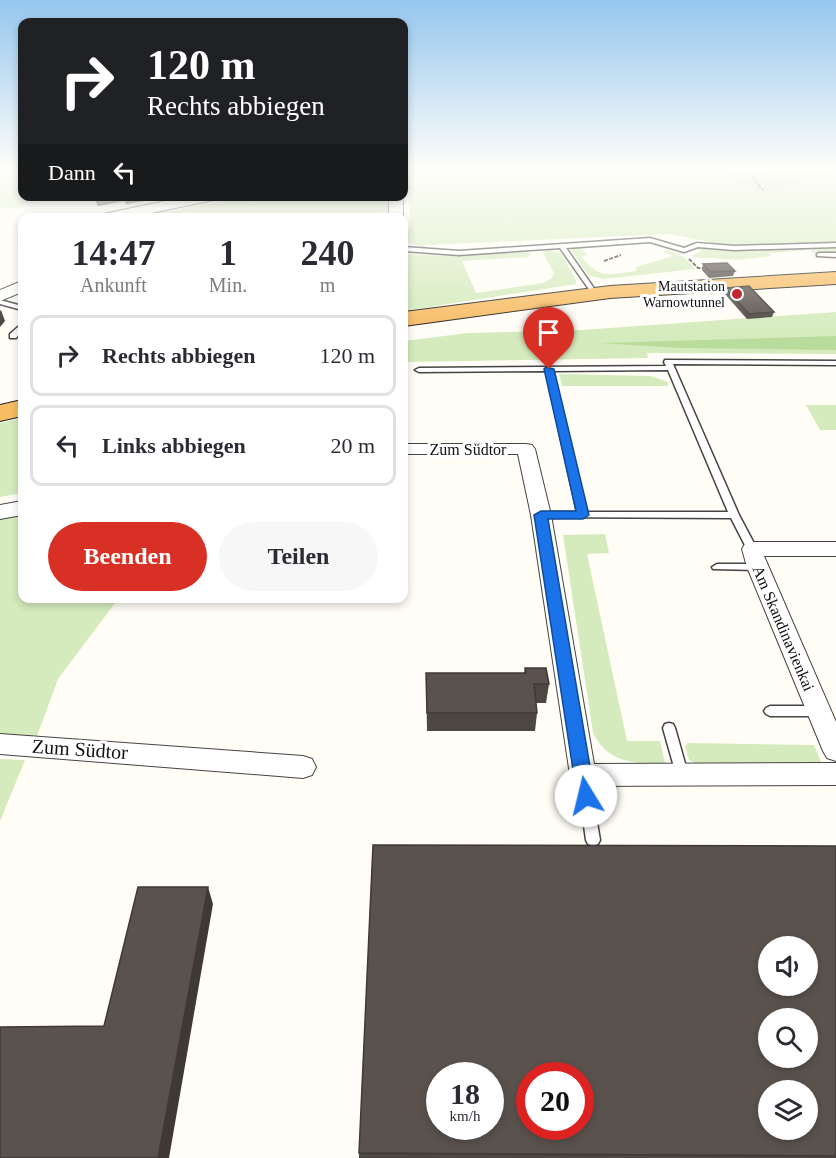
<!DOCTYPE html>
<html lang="de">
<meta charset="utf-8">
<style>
:root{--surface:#fff;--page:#f7f7f7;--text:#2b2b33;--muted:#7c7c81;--line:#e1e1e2;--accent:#d93025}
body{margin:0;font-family:Georgia,serif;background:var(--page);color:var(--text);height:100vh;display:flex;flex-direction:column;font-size:22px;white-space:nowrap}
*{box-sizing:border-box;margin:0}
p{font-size:20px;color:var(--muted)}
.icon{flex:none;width:33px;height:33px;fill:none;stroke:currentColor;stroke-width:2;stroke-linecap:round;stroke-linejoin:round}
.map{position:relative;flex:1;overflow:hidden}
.sheet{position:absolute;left:18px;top:213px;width:390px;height:390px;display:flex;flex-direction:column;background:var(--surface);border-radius:12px;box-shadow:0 3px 9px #0003}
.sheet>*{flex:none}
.banner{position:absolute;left:18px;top:18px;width:390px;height:183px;border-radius:12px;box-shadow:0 3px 9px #0003;background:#202124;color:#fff;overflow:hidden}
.tools{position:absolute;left:758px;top:936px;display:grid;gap:12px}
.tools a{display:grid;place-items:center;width:60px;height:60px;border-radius:50%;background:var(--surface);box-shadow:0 3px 9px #0003;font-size:30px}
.speed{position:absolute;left:426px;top:1062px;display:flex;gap:12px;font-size:30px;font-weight:700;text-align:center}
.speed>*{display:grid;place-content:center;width:78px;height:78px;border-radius:50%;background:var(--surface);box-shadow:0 3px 9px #0003;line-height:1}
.speed small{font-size:15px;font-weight:400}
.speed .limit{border:9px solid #d22;background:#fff;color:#111}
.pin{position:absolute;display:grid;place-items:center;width:51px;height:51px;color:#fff;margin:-62px -26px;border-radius:50% 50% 50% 0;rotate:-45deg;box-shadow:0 0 6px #0007}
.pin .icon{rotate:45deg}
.me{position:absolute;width:66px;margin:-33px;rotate:351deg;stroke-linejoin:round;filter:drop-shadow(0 0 4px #0008)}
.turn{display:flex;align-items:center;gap:21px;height:126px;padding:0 30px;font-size:27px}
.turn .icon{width:78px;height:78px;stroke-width:2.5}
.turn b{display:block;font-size:42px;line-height:51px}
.then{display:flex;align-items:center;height:57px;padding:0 30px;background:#0003;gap:12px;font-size:22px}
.eta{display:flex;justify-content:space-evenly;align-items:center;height:102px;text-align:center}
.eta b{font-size:36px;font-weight:700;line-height:42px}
.cta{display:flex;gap:12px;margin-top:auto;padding:12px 30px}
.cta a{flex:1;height:69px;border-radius:36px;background:var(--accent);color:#fff;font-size:24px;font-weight:700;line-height:69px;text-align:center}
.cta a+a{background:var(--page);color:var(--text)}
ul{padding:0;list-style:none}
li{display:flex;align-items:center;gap:18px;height:81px;margin:0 12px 9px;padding:0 18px;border:3px solid var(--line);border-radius:12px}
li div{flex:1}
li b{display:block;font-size:22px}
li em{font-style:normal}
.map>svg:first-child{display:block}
.green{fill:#d5ebbd}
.forest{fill:#b9dc9c}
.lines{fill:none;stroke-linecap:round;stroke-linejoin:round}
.service-casing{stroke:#444;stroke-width:3}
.minor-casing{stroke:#444;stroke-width:2}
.tertiary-casing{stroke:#444;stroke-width:2}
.trunk-casing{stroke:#222;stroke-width:2}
.path{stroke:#333;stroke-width:2;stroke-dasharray:4 1.5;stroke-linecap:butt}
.service{fill:#fff;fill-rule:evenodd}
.minor{fill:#fff;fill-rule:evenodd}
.tertiary{fill:#fff;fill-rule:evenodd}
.trunk{fill:#f7bc64;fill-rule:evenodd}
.wall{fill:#4d4742}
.shaded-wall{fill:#3f3936}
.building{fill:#5a524d;stroke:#3f3936;stroke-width:1.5;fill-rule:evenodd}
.route{fill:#1a73e8;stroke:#114b97;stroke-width:1.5}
.poi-dot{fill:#c4262e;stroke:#fff;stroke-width:2}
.labels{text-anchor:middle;stroke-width:6;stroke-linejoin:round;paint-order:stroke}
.far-poi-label{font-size:14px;fill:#111;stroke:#fff;text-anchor:end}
.street-label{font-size:16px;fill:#111;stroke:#fff}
.near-street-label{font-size:20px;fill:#111;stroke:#fff}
</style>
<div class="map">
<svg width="836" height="1158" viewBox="0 0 836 1158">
<rect width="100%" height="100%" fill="#fffdf5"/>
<!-- green -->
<g class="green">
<polygon points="0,170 22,170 22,196 36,197 17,209 0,207"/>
<polygon points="409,170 728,170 735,183 765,193 836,172 836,253 815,254 810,250 770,253 771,256 738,260 693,257 691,256 701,251 693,247 710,242 670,234 426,245 424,248 405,241 410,226"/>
<polygon points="247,197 391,197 390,210 383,213 381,217 129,218"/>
<path d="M574,248H580L588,255L581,256C600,280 608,275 636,271V267L673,256L664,252L668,250L684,257L695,269L603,279L588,275L571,250Z"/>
<polygon points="547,249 561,253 576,280 576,284 404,311 404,254 448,256 525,251 531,254 527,257 462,261 476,293 543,283 552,278 554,273 543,253"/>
<polygon points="836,312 836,354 647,353 648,358 404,362 404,341 468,333 582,330"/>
<polygon points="559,374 650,376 668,382 668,386 562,386"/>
<polygon points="806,405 836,405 836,430 820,430"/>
<polygon points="22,418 22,493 0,497 0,423"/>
<polygon points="22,513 22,598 118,599 58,679 37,736 0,736 0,518"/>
<path d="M605,534L609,553L587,554L627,741H660L665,763C633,763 609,764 593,733L563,535Z"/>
<polygon points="688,743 814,745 821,762 695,763 689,760 685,746"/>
<polygon points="0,759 25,760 0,821"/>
</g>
<!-- forest -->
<g class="forest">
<polygon points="728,170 836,170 836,172 765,193 735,183"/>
<polygon points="836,336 836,350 681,348 599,343"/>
</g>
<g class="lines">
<!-- service casing -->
<g class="service-casing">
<g id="service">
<polygon points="650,238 684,248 697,243 734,246 836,243 836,247 734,250 698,247 684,252 650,242 566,248 598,294 595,296 593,295 560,248 459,255 404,251 404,247 459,251"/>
<polygon points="819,253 836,253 836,257 817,256 817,254"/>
<polygon points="0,300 22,306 22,310 0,304"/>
<polygon points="19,326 22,326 22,331 16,338 10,338 10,334"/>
<path d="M665,360L836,361V365L673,364L739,515L757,549L756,551H748L731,518L538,517L536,515L541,512H577L546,371L419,372L415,370L419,368L666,366L664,362ZM668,370L728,512H587L553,371Z"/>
<polygon points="717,564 757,564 762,567 757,570 713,569 712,567"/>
<polygon points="770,706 819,706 823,708 825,711 823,714 819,716 770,716 766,714 764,711 766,708"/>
<polygon points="669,723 673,724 675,728 688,774 687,778 682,779 677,778 676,774 663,728 665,724"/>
<polygon points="583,770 588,771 589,775 600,840 598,844 593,846 588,844 586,840 577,775 578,771"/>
</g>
</g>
<!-- minor casing -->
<g class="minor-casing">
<g id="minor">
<polygon points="404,444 526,444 532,445 535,449 551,515 594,764 836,763 836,785 583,786 574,783 570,775 531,515 518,454 404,454"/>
<polygon points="752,542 836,542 836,556 764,556 836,722 836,761 827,758 823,751 747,567 742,549 745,544"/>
<polygon points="0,734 303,756 312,759 316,767 312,775 303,778 0,754"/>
</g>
</g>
<!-- tertiary casing -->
<g class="tertiary-casing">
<g id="tertiary">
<polygon points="190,196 221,196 214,200 127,218 96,218 103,214"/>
<rect x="389" y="196" width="14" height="22"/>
<polygon points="22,281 22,292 0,301 0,290"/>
<polygon points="22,501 22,515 0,519 0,505"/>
</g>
</g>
<!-- trunk casing -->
<g class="trunk-casing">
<g id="trunk">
<polygon points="836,272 836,284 610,298 404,326 404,312 610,286"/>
<polygon points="22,400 22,416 0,421 0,405"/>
</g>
</g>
<!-- path -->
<g class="path">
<polyline points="407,170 408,189"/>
<polyline points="750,170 755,181 763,190"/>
<polyline points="229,199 241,196"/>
<polyline points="689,259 698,268 708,268"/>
<polyline points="604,261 621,255"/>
</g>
<!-- service -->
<use href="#service" class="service"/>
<!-- minor -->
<use href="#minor" class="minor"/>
<!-- tertiary -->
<use href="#tertiary" class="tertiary"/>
<!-- trunk -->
<use href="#trunk" class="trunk"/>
</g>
<!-- wall -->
<g class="wall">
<polygon points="93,196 173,196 126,204 124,201 98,206"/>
<polygon points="703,264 735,271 733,276 709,278 702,270"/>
<polygon points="725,288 774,312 772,317 747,319 724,293"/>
<polygon points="525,668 549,684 546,703 536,703 537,713 535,731 427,731 426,673 524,673"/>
<polygon points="836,846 836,1158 359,1158 359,1153"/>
</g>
<!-- shaded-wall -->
<g class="shaded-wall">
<polygon points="109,196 123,196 124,201 98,206 96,199"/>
<polygon points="127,196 173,196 126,204 125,197"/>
<polygon points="1,310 5,321 0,327 0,311"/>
<polygon points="208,887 213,904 169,1158 158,1158"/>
</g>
<!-- building -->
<g class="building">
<polygon points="95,196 109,196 96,199"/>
<polygon points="727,263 735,271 711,272 703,264"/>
<polygon points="749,286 774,312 749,314 725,288"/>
<polygon points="525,668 546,668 549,684 534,684 537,713 427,713 426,673 526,673"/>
<path d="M373,845L836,846V1156L359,1153ZM768,946H807V986H768ZM768,1018H807V1058H768ZM440,1076H490V1126H440ZM530,1076H580V1126H530ZM768,1090H807V1130H768Z"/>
<polygon points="138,887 208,887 158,1158 0,1158 0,1027 104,1026"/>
</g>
<!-- sky -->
<linearGradient id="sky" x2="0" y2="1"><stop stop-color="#95c6ee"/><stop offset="0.51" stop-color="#fffefa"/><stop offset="1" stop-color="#fffefa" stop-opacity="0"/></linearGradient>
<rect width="836" height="332" fill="url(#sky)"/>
<!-- route -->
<polygon class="route" points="546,367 554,369 589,515 583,519 548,519 595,796 592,802 586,804 580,802 577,796 534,515 541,511 576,511 544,369"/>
<!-- markers -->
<circle class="poi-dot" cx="737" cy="294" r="6"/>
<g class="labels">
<!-- far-poi labels -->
<g class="far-poi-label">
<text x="725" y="291">Mautstation<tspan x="725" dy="16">Warnowtunnel</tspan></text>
</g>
<!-- street labels -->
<g class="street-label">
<text x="468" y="455">Zum Südtor</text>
<text transform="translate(784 628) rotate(67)" y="6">Am Skandinavienkai</text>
</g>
<!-- near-street labels -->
<g class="near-street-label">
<text transform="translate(80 749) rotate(4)" y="7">Zum Südtor</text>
</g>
</g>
</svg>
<div class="tools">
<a><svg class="icon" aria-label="sound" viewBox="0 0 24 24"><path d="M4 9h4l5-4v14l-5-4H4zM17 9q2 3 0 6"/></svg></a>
<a><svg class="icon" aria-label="search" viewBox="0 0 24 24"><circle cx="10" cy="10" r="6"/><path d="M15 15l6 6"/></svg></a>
<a><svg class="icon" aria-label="layers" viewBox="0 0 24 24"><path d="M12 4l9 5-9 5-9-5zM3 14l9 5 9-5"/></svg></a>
</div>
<div class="speed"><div>18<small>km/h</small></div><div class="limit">20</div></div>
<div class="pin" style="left:549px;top:369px;background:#d93025"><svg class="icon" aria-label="arrive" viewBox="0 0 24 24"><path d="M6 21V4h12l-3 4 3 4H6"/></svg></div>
<svg class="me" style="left:586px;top:796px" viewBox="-20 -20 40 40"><circle r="19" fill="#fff"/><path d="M0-13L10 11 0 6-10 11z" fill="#1a73e8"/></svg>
<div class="banner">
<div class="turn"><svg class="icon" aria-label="right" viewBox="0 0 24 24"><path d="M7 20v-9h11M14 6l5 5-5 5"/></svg><div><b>120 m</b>Rechts abbiegen</div></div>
<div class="then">Dann<svg class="icon" aria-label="left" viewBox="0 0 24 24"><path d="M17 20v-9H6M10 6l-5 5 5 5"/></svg></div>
</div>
<section class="sheet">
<div class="eta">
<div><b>14:47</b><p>Ankunft</p></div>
<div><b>1</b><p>Min.</p></div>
<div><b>240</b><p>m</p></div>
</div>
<ul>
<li><svg class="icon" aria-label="right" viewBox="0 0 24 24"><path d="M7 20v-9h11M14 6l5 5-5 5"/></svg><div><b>Rechts abbiegen</b></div><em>120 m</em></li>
<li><svg class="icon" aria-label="left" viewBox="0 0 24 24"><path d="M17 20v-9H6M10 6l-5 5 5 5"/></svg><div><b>Links abbiegen</b></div><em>20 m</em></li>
</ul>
<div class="cta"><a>Beenden</a><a>Teilen</a></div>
</section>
</div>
